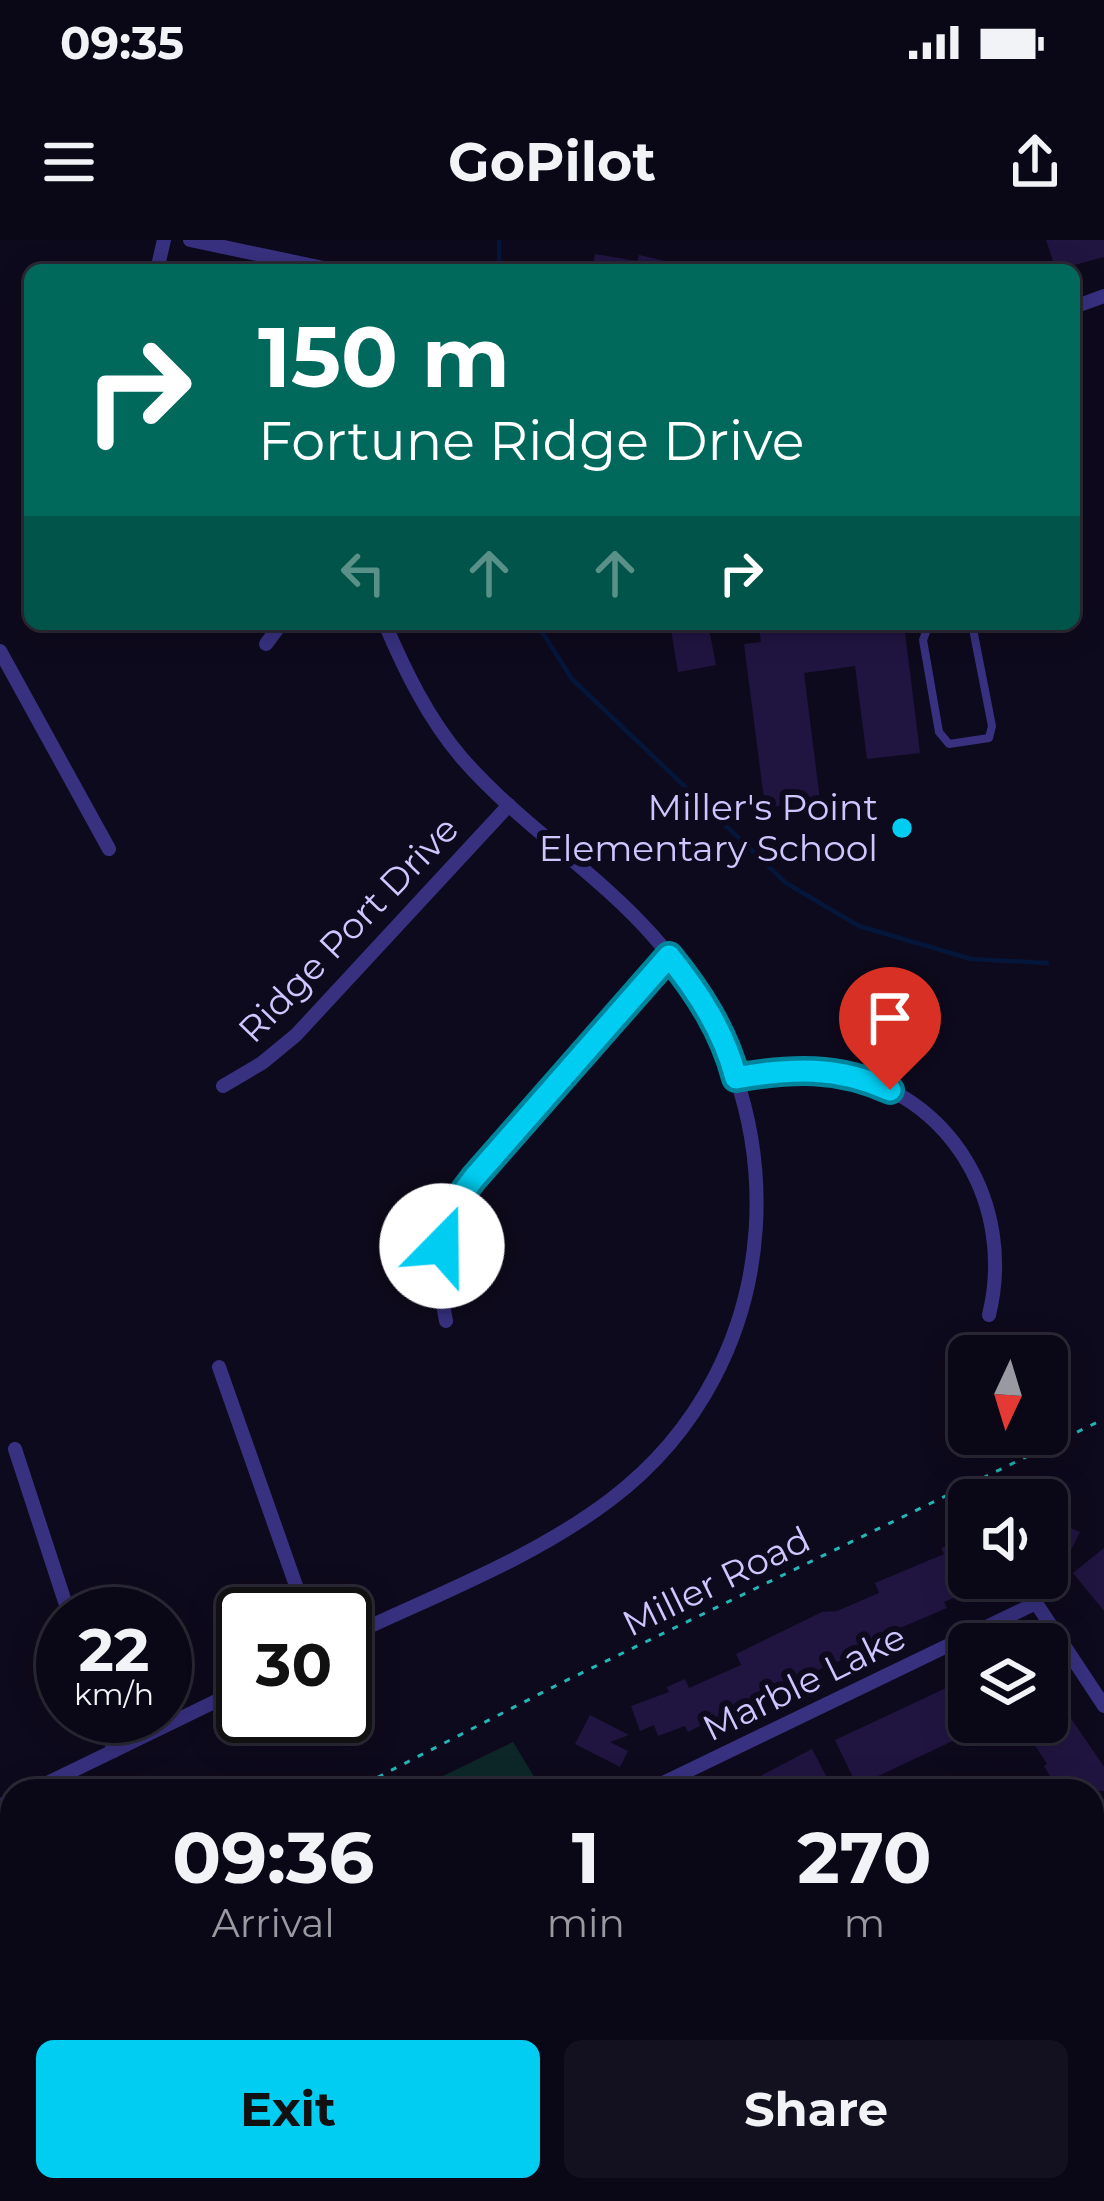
<!DOCTYPE html>
<style>
:root{--surface:#0a0816;--page:#13111f;--text:#f1f3f6;--muted:#999aa1;--line:#2a2935;--accent:#00cdf1}
body{margin:0;font-family:Montserrat,sans-serif;background:var(--page);color:var(--text);height:100vh;display:flex;flex-direction:column;font-size:45px;white-space:nowrap}
*{box-sizing:border-box;margin:0}
p{font-size:39px;color:var(--muted)}
.icon{flex:none;width:66px;height:66px;fill:none;stroke:currentColor;stroke-width:2;stroke-linecap:round;stroke-linejoin:round}
.map{position:relative;flex:1;overflow:hidden}
.side{position:absolute;left:0px;top:1539px;width:1104px;height:423px;display:flex;flex-direction:column;background:var(--surface);border-radius:36px 36px 0 0;box-shadow:0 6px 30px #0003,0 0 0 3px var(--line)}
.side>*{flex:none}
.banner{position:absolute;left:24px;top:24px;width:1056px;height:366px;border-radius:18px;box-shadow:0 6px 30px #0003,0 0 0 3px var(--line);background:#00695c;color:#fff;overflow:hidden}
.needle{width:78px;rotate:184deg}
.controls{position:absolute;left:948px;top:1095px;display:grid;gap:24px}
.controls a{display:grid;place-items:center;width:120px;height:120px;border-radius:18px;background:var(--surface);box-shadow:0 6px 30px #0003,0 0 0 3px var(--line);font-size:60px}
.speed{position:absolute;left:36px;top:1347px;display:flex;gap:24px;font-size:60px;font-weight:700;text-align:center}
.speed>*{display:grid;place-content:center;width:156px;height:156px;border-radius:50%;background:var(--surface);box-shadow:0 6px 30px #0003,0 0 0 3px var(--line);line-height:1}
.speed small{font-size:30px;font-weight:400}
.speed .limit{border:6px solid #111;border-radius:18px;background:#fff;color:#111}
.pin{position:absolute;display:grid;place-items:center;width:102px;height:102px;color:#fff;margin:-123px -51px;border-radius:50% 50% 50% 0;rotate:-45deg;box-shadow:0 0 12px #0007}
.pin .icon{rotate:45deg}
.me{position:absolute;width:132px;margin:-66px;rotate:22deg;stroke-linejoin:round;filter:drop-shadow(0 0 9px #0008)}
.turn{display:flex;align-items:center;gap:42px;height:252px;padding:0 36px;font-size:54px}
.turn .icon{width:156px;height:156px;stroke-width:2.5}
.turn b{display:block;font-size:84px;line-height:102px}
.lanes{display:flex;align-items:center;height:114px;padding:0 36px;background:#0003;justify-content:center;gap:60px;direction:ltr}
.lanes .off{opacity:.35}
.eta{display:flex;justify-content:space-evenly;align-items:center;height:204px;text-align:center}
.eta b{font-size:72px;font-weight:700;line-height:84px}
.action{display:flex;gap:24px;margin-top:auto;padding:24px 36px}
.action a{flex:1;height:138px;border-radius:18px;background:var(--accent);color:#111;font-size:48px;font-weight:700;line-height:138px;text-align:center}
.action a+a{background:var(--page);color:var(--text)}
.status{display:flex;justify-content:space-between;align-items:center;height:84px;padding:0 60px;background:var(--surface);direction:ltr}
.status svg{height:33px;fill:currentColor}
header{display:flex;justify-content:space-between;align-items:center;height:156px;padding:0 36px;background:var(--surface);font-size:54px;font-weight:700}
.map>svg:first-child{display:block}
.green{fill:#0d2728}
.lines{fill:none;stroke-linecap:round;stroke-linejoin:round}
.stream{stroke:#05163b;stroke-width:4.5}
.building{fill:#201540}
.path{stroke:#23b6b5;stroke-width:3;stroke-dasharray:6 9;stroke-linecap:butt}
.service{stroke:#383180;stroke-width:8}
.minor{stroke:#383180;stroke-width:14}
.route-casing{stroke:#00859d;stroke-width:30}
.route{stroke:#00cdf1;stroke-width:21}
.poi-dot{fill:#00cdf1;stroke:#0e0a1d;stroke-width:4.5}
.labels{text-anchor:middle;stroke-width:12;stroke-linejoin:round;paint-order:stroke}
.poi-label{font-size:36px;fill:#d0c6ff;stroke:#0e0a1d;text-anchor:end}
.street-label{font-size:36px;fill:#d0c6ff;stroke:#0e0a1d}
</style>
<div class="status"><b>09:35</b><svg viewBox="0 0 49 12"><path d="M0 12V9h3v3zM5 12V6h3v6zM10 12V3h3v9zM15 12V0h3v12zM26 1h20v11H26zM47 4h2v5h-2z"/></svg></div>
<header><svg class="icon" aria-label="menu" viewBox="0 0 24 24"><path d="M4 6h16M4 12h16M4 18h16"/></svg>GoPilot<svg class="icon" aria-label="share" viewBox="0 0 24 24"><path d="M12 15V3M7 8l5-5 5 5M5 13v7h14v-7"/></svg></header>
<div class="map">
<svg width="1104" height="1961" viewBox="0 0 1104 1961">
<rect width="100%" height="100%" fill="#0e0a1d"/>
<!-- green -->
<g class="green">
<polygon points="513,1502 543,1551 412,1551"/>
<polygon points="12,1745 12,1950 1033,1950 1047,1961 0,1961 0,1751"/>
</g>
<g class="lines">
<!-- stream -->
<g class="stream">
<polyline points="499,0 499,30"/>
<polyline points="537,384 572,439 786,643 859,686 971,719 1047,723"/>
<polyline points="0,1873 12,1876"/>
<polyline points="437,1950 475,1961"/>
</g>
</g>
<!-- building -->
<g class="building">
<polygon points="1046,0 1104,0 1104,17 1056,30"/>
<polygon points="595,14 637,21 639,15 679,24 678,30 592,30"/>
<polygon points="670,384 708,384 716,425 678,432"/>
<polygon points="758,384 805,384 806,388 904,384 920,513 867,519 855,426 804,433 821,568 796,571 795,564 765,567 744,404 761,402"/>
<polygon points="1055,1271 1072,1280 1068,1287 1080,1292 1065,1322 1047,1313 1047,1288"/>
<polygon points="969,1298 969,1338 1000,1338 944,1362 947,1368 888,1393 854,1410 856,1414 772,1449 688,1492 685,1486 658,1496 654,1485 640,1491 631,1466 669,1452 667,1447 685,1439 689,1448 741,1425 736,1414 822,1372 837,1371 879,1353 875,1343 944,1314 941,1308"/>
<polygon points="1104,1308 1104,1371 1073,1333"/>
<polygon points="961,1441 969,1458 969,1482 993,1482 857,1546 835,1500"/>
<polygon points="1047,1443 1104,1527 1104,1551 1059,1551 1044,1526 1047,1524 1020,1482 1047,1482"/>
<polygon points="590,1475 629,1495 610,1502 628,1511 620,1527 575,1504"/>
<polygon points="812,1509 834,1551 737,1551 763,1539 762,1535"/>
</g>
<g class="lines">
<!-- path -->
<g class="path">
<polyline points="351,1551 559,1444 1104,1179"/>
<polyline points="0,1728 12,1722"/>
<polyline points="0,1854 12,1845"/>
<polyline points="143,1950 150,1961"/>
<polyline points="648,1950 661,1961"/>
<polyline points="937,1950 947,1961"/>
<polyline points="413,1961 428,1950"/>
<polyline points="689,1961 695,1950"/>
</g>
<!-- service -->
<polyline class="service" points="929,384 923,400 939,492 949,504 989,498 992,486 972,384"/>
<!-- minor -->
<g class="minor">
<polyline points="190,0 333,30"/>
<polyline points="157,30 164,0"/>
<polyline points="1074,67 1104,56"/>
<polyline points="266,404 281,384"/>
<polyline points="0,411 109,609"/>
<path d="M736,838C770,832 803,826 837,832C951,853 1016,965 989,1075"/>
<polyline points="223,846 262,823 296,795 509,565"/>
<path d="M446,1081C437,1037 439,1000 458,960L669,715"/>
<polyline points="219,1127 306,1374"/>
<polyline points="15,1209 69,1374"/>
<path d="M345,1398C433,1356 532,1319 610,1260C792,1123 802,861 654,697C596,631 519,584 461,517C428,478 405,431 385,384"/>
<polyline points="103,1476 114,1511"/>
<polyline points="31,1551 243,1448"/>
<polyline points="668,1551 663,1543 1036,1363 1104,1466"/>
<polyline points="0,1566 12,1560"/>
<polyline points="1092,1800 1104,1794"/>
<polyline points="1092,1849 1104,1857"/>
</g>
</g>
<g class="lines">
<!-- route casing -->
<g class="route-casing">
<path id="route" d="M442,1006L458,959L474,938L669,716C699,753 724,792 736,838C791,828 838,826 890,850"/>
</g>
<!-- route -->
<use href="#route" class="route"/>
</g>
<!-- markers -->
<circle class="poi-dot" cx="902" cy="588" r="12"/>
<g class="labels">
<!-- poi labels -->
<g class="poi-label">
<text x="878" y="580">Miller's Point<tspan x="878" dy="41">Elementary School</tspan></text>
</g>
<!-- street labels -->
<g class="street-label">
<text transform="translate(348 689) rotate(-46)" y="13">Ridge Port Drive</text>
<text transform="translate(716 1341) rotate(-26)" y="13">Miller Road</text>
<text transform="translate(804 1442) rotate(-26)" y="13">Marble Lake</text>
</g>
</g>
</svg>
<div class="controls">
<a><svg class="needle" viewBox="-14 -14 28 28"><path d="M0-13l5 13h-10z" fill="#e53935"/><path d="M0 13l5-13h-10z" fill="#999aa1"/></svg></a>
<a><svg class="icon" aria-label="sound" viewBox="0 0 24 24"><path d="M4 9h4l5-4v14l-5-4H4zM17 9q2 3 0 6"/></svg></a>
<a><svg class="icon" aria-label="layers" viewBox="0 0 24 24"><path d="M12 4l9 5-9 5-9-5zM3 14l9 5 9-5"/></svg></a>
</div>
<div class="speed"><div>22<small>km/h</small></div><div class="limit">30</div></div>
<div class="pin" style="left:890px;top:850px;background:#d93025"><svg class="icon" aria-label="arrive" viewBox="0 0 24 24"><path d="M6 21V4h12l-3 4 3 4H6"/></svg></div>
<svg class="me" style="left:442px;top:1006px" viewBox="-20 -20 40 40"><circle r="19" fill="#fff"/><path d="M0-13L10 11 0 6-10 11z" fill="#00cdf1"/></svg>
<div class="banner">
<div class="turn"><svg class="icon" aria-label="right" viewBox="0 0 24 24"><path d="M7 20v-9h11M14 6l5 5-5 5"/></svg><div><b>150 m</b>Fortune Ridge Drive</div></div>
<div class="lanes"><svg class="icon off" aria-label="left" viewBox="0 0 24 24"><path d="M17 20v-9H6M10 6l-5 5 5 5"/></svg><svg class="icon off" aria-label="ahead" viewBox="0 0 24 24"><path d="M12 20V5M6 11l6-6 6 6"/></svg><svg class="icon off" aria-label="ahead" viewBox="0 0 24 24"><path d="M12 20V5M6 11l6-6 6 6"/></svg><svg class="icon" aria-label="right" viewBox="0 0 24 24"><path d="M7 20v-9h11M14 6l5 5-5 5"/></svg></div>
</div>
<section class="side">
<div class="eta">
<div><b>09:36</b><p>Arrival</p></div>
<div><b>1</b><p>min</p></div>
<div><b>270</b><p>m</p></div>
</div>
<div class="action"><a>Exit</a><a>Share</a></div>
</section>
</div>
